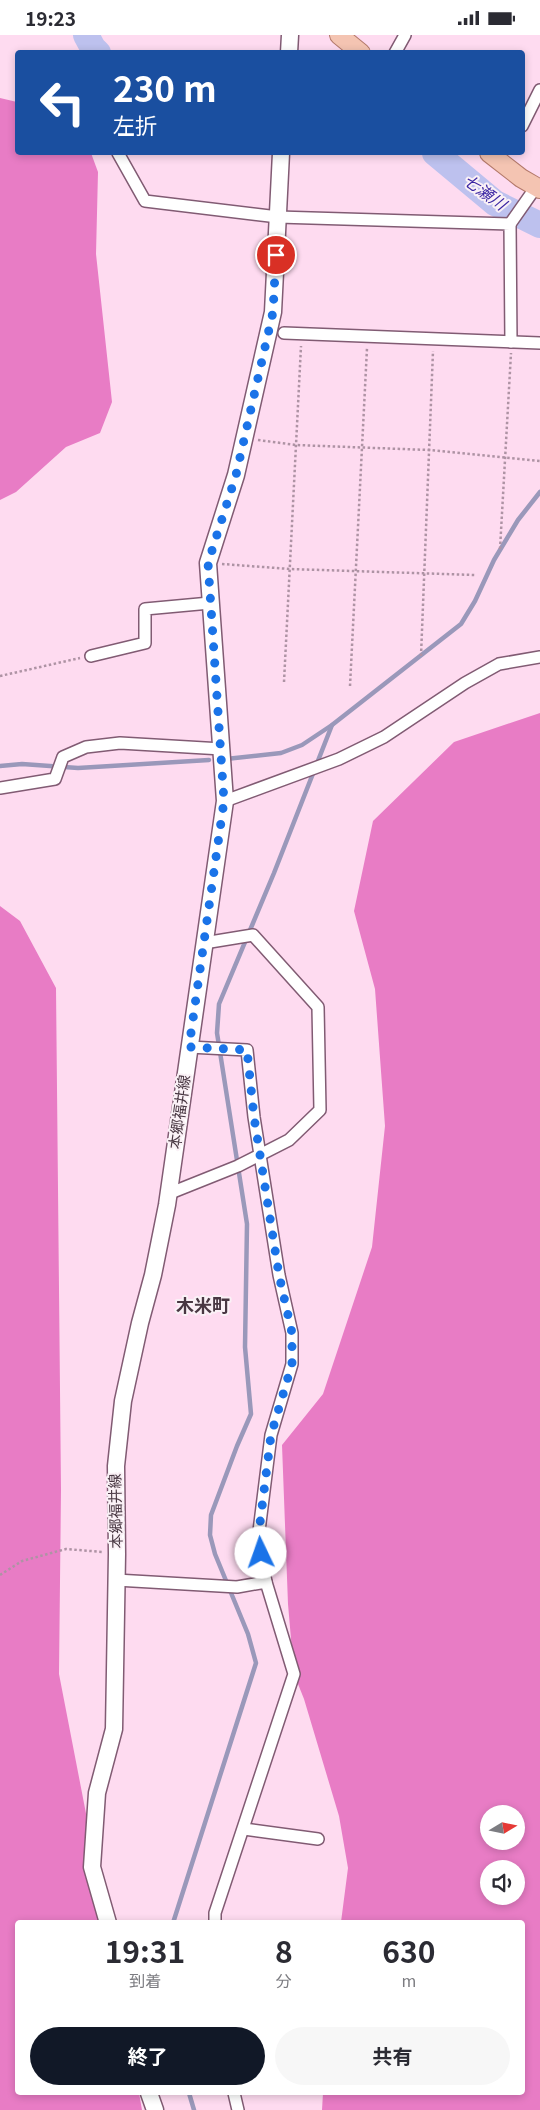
<!DOCTYPE html>
<html lang="ja">
<meta charset="utf-8">
<style>
:root{--surface:#fff;--page:#f7f7f7;--text:#2b2b33;--muted:#7c7c81;--accent:#111827}
body{margin:0;font-family:Georgia,"Noto Sans JP",serif;background:var(--page);color:var(--text);height:100vh;display:flex;flex-direction:column;font-size:19px;white-space:nowrap}
*{box-sizing:border-box;margin:0}
p{font-size:16px;color:var(--muted)}
.icon{flex:none;width:28px;height:28px;fill:none;stroke:currentColor;stroke-width:2;stroke-linecap:round;stroke-linejoin:round}
.map{position:relative;flex:1;overflow:hidden}
.sheet{position:absolute;left:15px;top:1885px;width:510px;height:175px;display:flex;flex-direction:column;background:var(--surface);border-radius:5px;box-shadow:0 2px 8px #0003}
.sheet>*{flex:none}
.guide{position:absolute;left:15px;top:15px;width:510px;height:105px;border-radius:5px;box-shadow:0 2px 8px #0003;background:#1a4fa0;color:#fff;overflow:hidden}
.needle{width:32px;rotate:80deg}
.controls{position:absolute;left:480px;top:1770px;display:grid;gap:10px}
.controls a{display:grid;place-items:center;width:45px;height:45px;border-radius:50%;background:var(--surface);box-shadow:0 2px 8px #0003;font-size:25px}
.pin{position:absolute;display:grid;place-items:center;width:42px;height:42px;color:#fff;margin:-21px;border:2px solid #fff;border-radius:50%;box-shadow:0 1px 5px #0007}
.me{position:absolute;width:55px;margin:-28px;rotate:357deg;stroke-linejoin:round;filter:drop-shadow(0 0 4px #0008)}
.turn{display:flex;align-items:center;gap:18px;height:105px;padding:0 15px;font-size:22px}
.turn .icon{width:65px;height:65px;stroke-width:2.5}
.turn b{display:block;font-size:35px;line-height:42px}
.eta{display:flex;justify-content:space-evenly;align-items:center;height:85px;text-align:center}
.eta b{font-size:30px;font-weight:700;line-height:35px}
.action{display:flex;gap:10px;margin-top:auto;padding:10px 15px}
.action a{flex:1;height:58px;border-radius:30px;background:var(--accent);color:#fff;font-size:20px;font-weight:700;line-height:58px;text-align:center}
.action a+a{background:var(--page);color:var(--text)}
.status{display:flex;justify-content:space-between;align-items:center;height:35px;padding:0 25px;background:var(--surface);direction:ltr}
.status svg{height:14px;fill:currentColor}
.map>svg:first-child{display:block}
.forest{fill:#e87cc5;fill-rule:evenodd}
.lines{fill:none;stroke-linecap:round;stroke-linejoin:round}
.stream{stroke:#9a98ba;stroke-width:4.5}
.river{stroke:#bdc1ee;stroke-width:26}
.street-casing{stroke:#815b73;stroke-width:14}
.secondary-casing{stroke:#815b73;stroke-width:19}
.primary-casing{stroke:#b3796a;stroke-width:20}
.path{stroke:#ae93a4;stroke-width:2.5;stroke-dasharray:2.5 2.5;stroke-linecap:butt}
.street{stroke:#fff;stroke-width:11}
.secondary{stroke:#fff;stroke-width:16}
.primary{stroke:#f4c4b2;stroke-width:18}
.route{stroke:#1a73e8;stroke-width:9;stroke-dasharray:0 16.2}
.labels{text-anchor:middle;stroke-width:4;stroke-linejoin:round;paint-order:stroke}
.street-label{font-size:15px;fill:#483742;stroke:#faf1f6}
.water-label{font-size:16px;font-style:italic;fill:#3b26a3;stroke:#faf1f6}
.quarter-label{font-size:18px;font-weight:bold;fill:#483742;stroke:#faf1f6}
</style>
<div class="status"><b>19:23</b><svg viewBox="0 0 49 12"><path d="M0 12V9h3v3zM5 12V6h3v6zM10 12V3h3v9zM15 12V0h3v12zM26 1h20v11H26zM47 4h2v5h-2z"/></svg></div>
<div class="map">
<svg width="540" height="2075" viewBox="0 0 540 2075">
<rect width="100%" height="100%" fill="#fedbf0"/>
<!-- forest -->
<g class="forest">
<polygon points="0,63 17,67 18,118 91,118 98,137 96,219 112,367 100,398 66,412 16,457 0,465"/>
<path d="M540,678V2075H322L323,2058H522V1888L341,1887L348,1833L339,1781L304,1664L294,1639L288,1569L282,1410L323,1359L372,1212L385,1091L375,954L354,876L373,786L454,707ZM489,1779H516V1806H489ZM489,1834H516V1861H489Z"/>
<polygon points="0,871 20,886 56,953 61,1455 59,1639 107,1887 18,1888 18,2058 139,2058 142,2075 0,2075"/>
</g>
<g class="lines">
<!-- stream -->
<g class="stream">
<polyline points="226,724 281,718 302,710 332,690 461,589 475,566 494,525 518,485 540,457"/>
<polyline points="0,731 22,729 78,733 209,725"/>
<polyline points="173,1888 256,1628 248,1599 215,1519 210,1500 211,1480 237,1411 251,1379 245,1312 247,1189 217,998 219,969 274,838 332,690"/>
<polyline points="189,2058 194,2075"/>
</g>
<!-- river -->
<g class="river">
<polyline points="86,0 93,13 98,18"/>
<polyline points="435,118 495,168 540,190"/>
</g>
<!-- street casing -->
<g class="street-casing">
<g id="street">
<polyline points="395,18 405,0"/>
<polyline points="522,91 540,55"/>
<polyline points="118,118 145,166 278,182 510,189 511,307"/>
<polyline points="510,189 536,152"/>
<polyline points="284,298 540,308"/>
<polyline points="91,621 145,608 145,574 210,568"/>
<polyline points="0,753 55,744 63,722 86,712 120,708 222,714"/>
<polyline points="225,766 339,724 384,702 465,648 499,629 540,622"/>
<polyline points="189,1012 247,1015 254,1082 279,1240 292,1298 292,1329 271,1400 258,1504 266,1547"/>
<polyline points="168,1159 238,1131 289,1105 320,1075 318,972 253,900 204,908"/>
<polyline points="116,1545 237,1552 266,1547 294,1639 215,1878 215,1888"/>
<polyline points="244,1794 318,1804"/>
<polyline points="234,2058 238,2075"/>
</g>
</g>
<!-- secondary casing -->
<g class="secondary-casing">
<g id="secondary">
<polyline points="289,18 290,0"/>
<polyline points="108,1888 92,1832 97,1758 114,1694 117,1519 116,1431 123,1366 140,1288 153,1240 167,1170 225,766 208,528 236,440 273,277 281,118"/>
<polyline points="149,2058 155,2075"/>
</g>
</g>
<!-- primary casing -->
<g class="primary-casing">
<g id="primary">
<polyline points="339,0 361,18"/>
<polyline points="489,118 521,143 540,154"/>
</g>
</g>
<!-- path -->
<g class="path">
<polyline points="258,405 296,410 429,415 540,426"/>
<polyline points="500,514 511,318"/>
<polyline points="222,529 290,534 475,540"/>
<polyline points="421,621 433,316"/>
<polyline points="0,641 80,623"/>
<polyline points="284,647 301,311"/>
<polyline points="350,651 367,313"/>
<polyline points="0,1540 22,1526 66,1514 103,1517"/>
</g>
<!-- street -->
<use href="#street" class="street"/>
<!-- secondary -->
<use href="#secondary" class="secondary"/>
<!-- primary -->
<use href="#primary" class="primary"/>
</g>
<g class="lines">
<!-- route -->
<polyline class="route" points="261,1518 258,1504 271,1400 292,1329 292,1298 279,1240 254,1082 247,1015 189,1012 224,766 208,528 236,440 273,277 276,220"/>
</g>
<g class="labels">
<!-- street labels -->
<g class="street-label">
<text transform="translate(180 1077) rotate(-82)" y="5">本郷福井線</text>
<text transform="translate(116 1476) rotate(-91)" y="5">本郷福井線</text>
</g>
<!-- water labels -->
<g class="water-label">
<text transform="translate(485 157) rotate(36)" y="6">七瀬川</text>
</g>
<!-- quarter labels -->
<g class="quarter-label">
<text x="203" y="1277">木米町</text>
</g>
</g>
</svg>
<div class="controls">
<a><svg class="needle" viewBox="-14 -14 28 28"><path d="M0-13l5 13h-10z" fill="#e53935"/><path d="M0 13l5-13h-10z" fill="#7c7c81"/></svg></a>
<a><svg class="icon" aria-label="sound" viewBox="0 0 24 24"><path d="M4 9h4l5-4v14l-5-4H4zM17 9q2 3 0 6"/></svg></a>
</div>
<div class="pin" style="left:276px;top:220px;background:#d93025"><svg class="icon" aria-label="arrive" viewBox="0 0 24 24"><path d="M6 21V4h12l-3 4 3 4H6"/></svg></div>
<svg class="me" style="left:261px;top:1518px" viewBox="-20 -20 40 40"><circle r="19" fill="#fff"/><path d="M0-13L10 11 0 6-10 11z" fill="#1a73e8"/></svg>
<div class="guide">
<div class="turn"><svg class="icon" aria-label="left" viewBox="0 0 24 24"><path d="M17 20v-9H6M10 6l-5 5 5 5"/></svg><div><b>230 m</b>左折</div></div>
</div>
<section class="sheet">
<div class="eta">
<div><b>19:31</b><p>到着</p></div>
<div><b>8</b><p>分</p></div>
<div><b>630</b><p>m</p></div>
</div>
<div class="action"><a>終了</a><a>共有</a></div>
</section>
</div>
